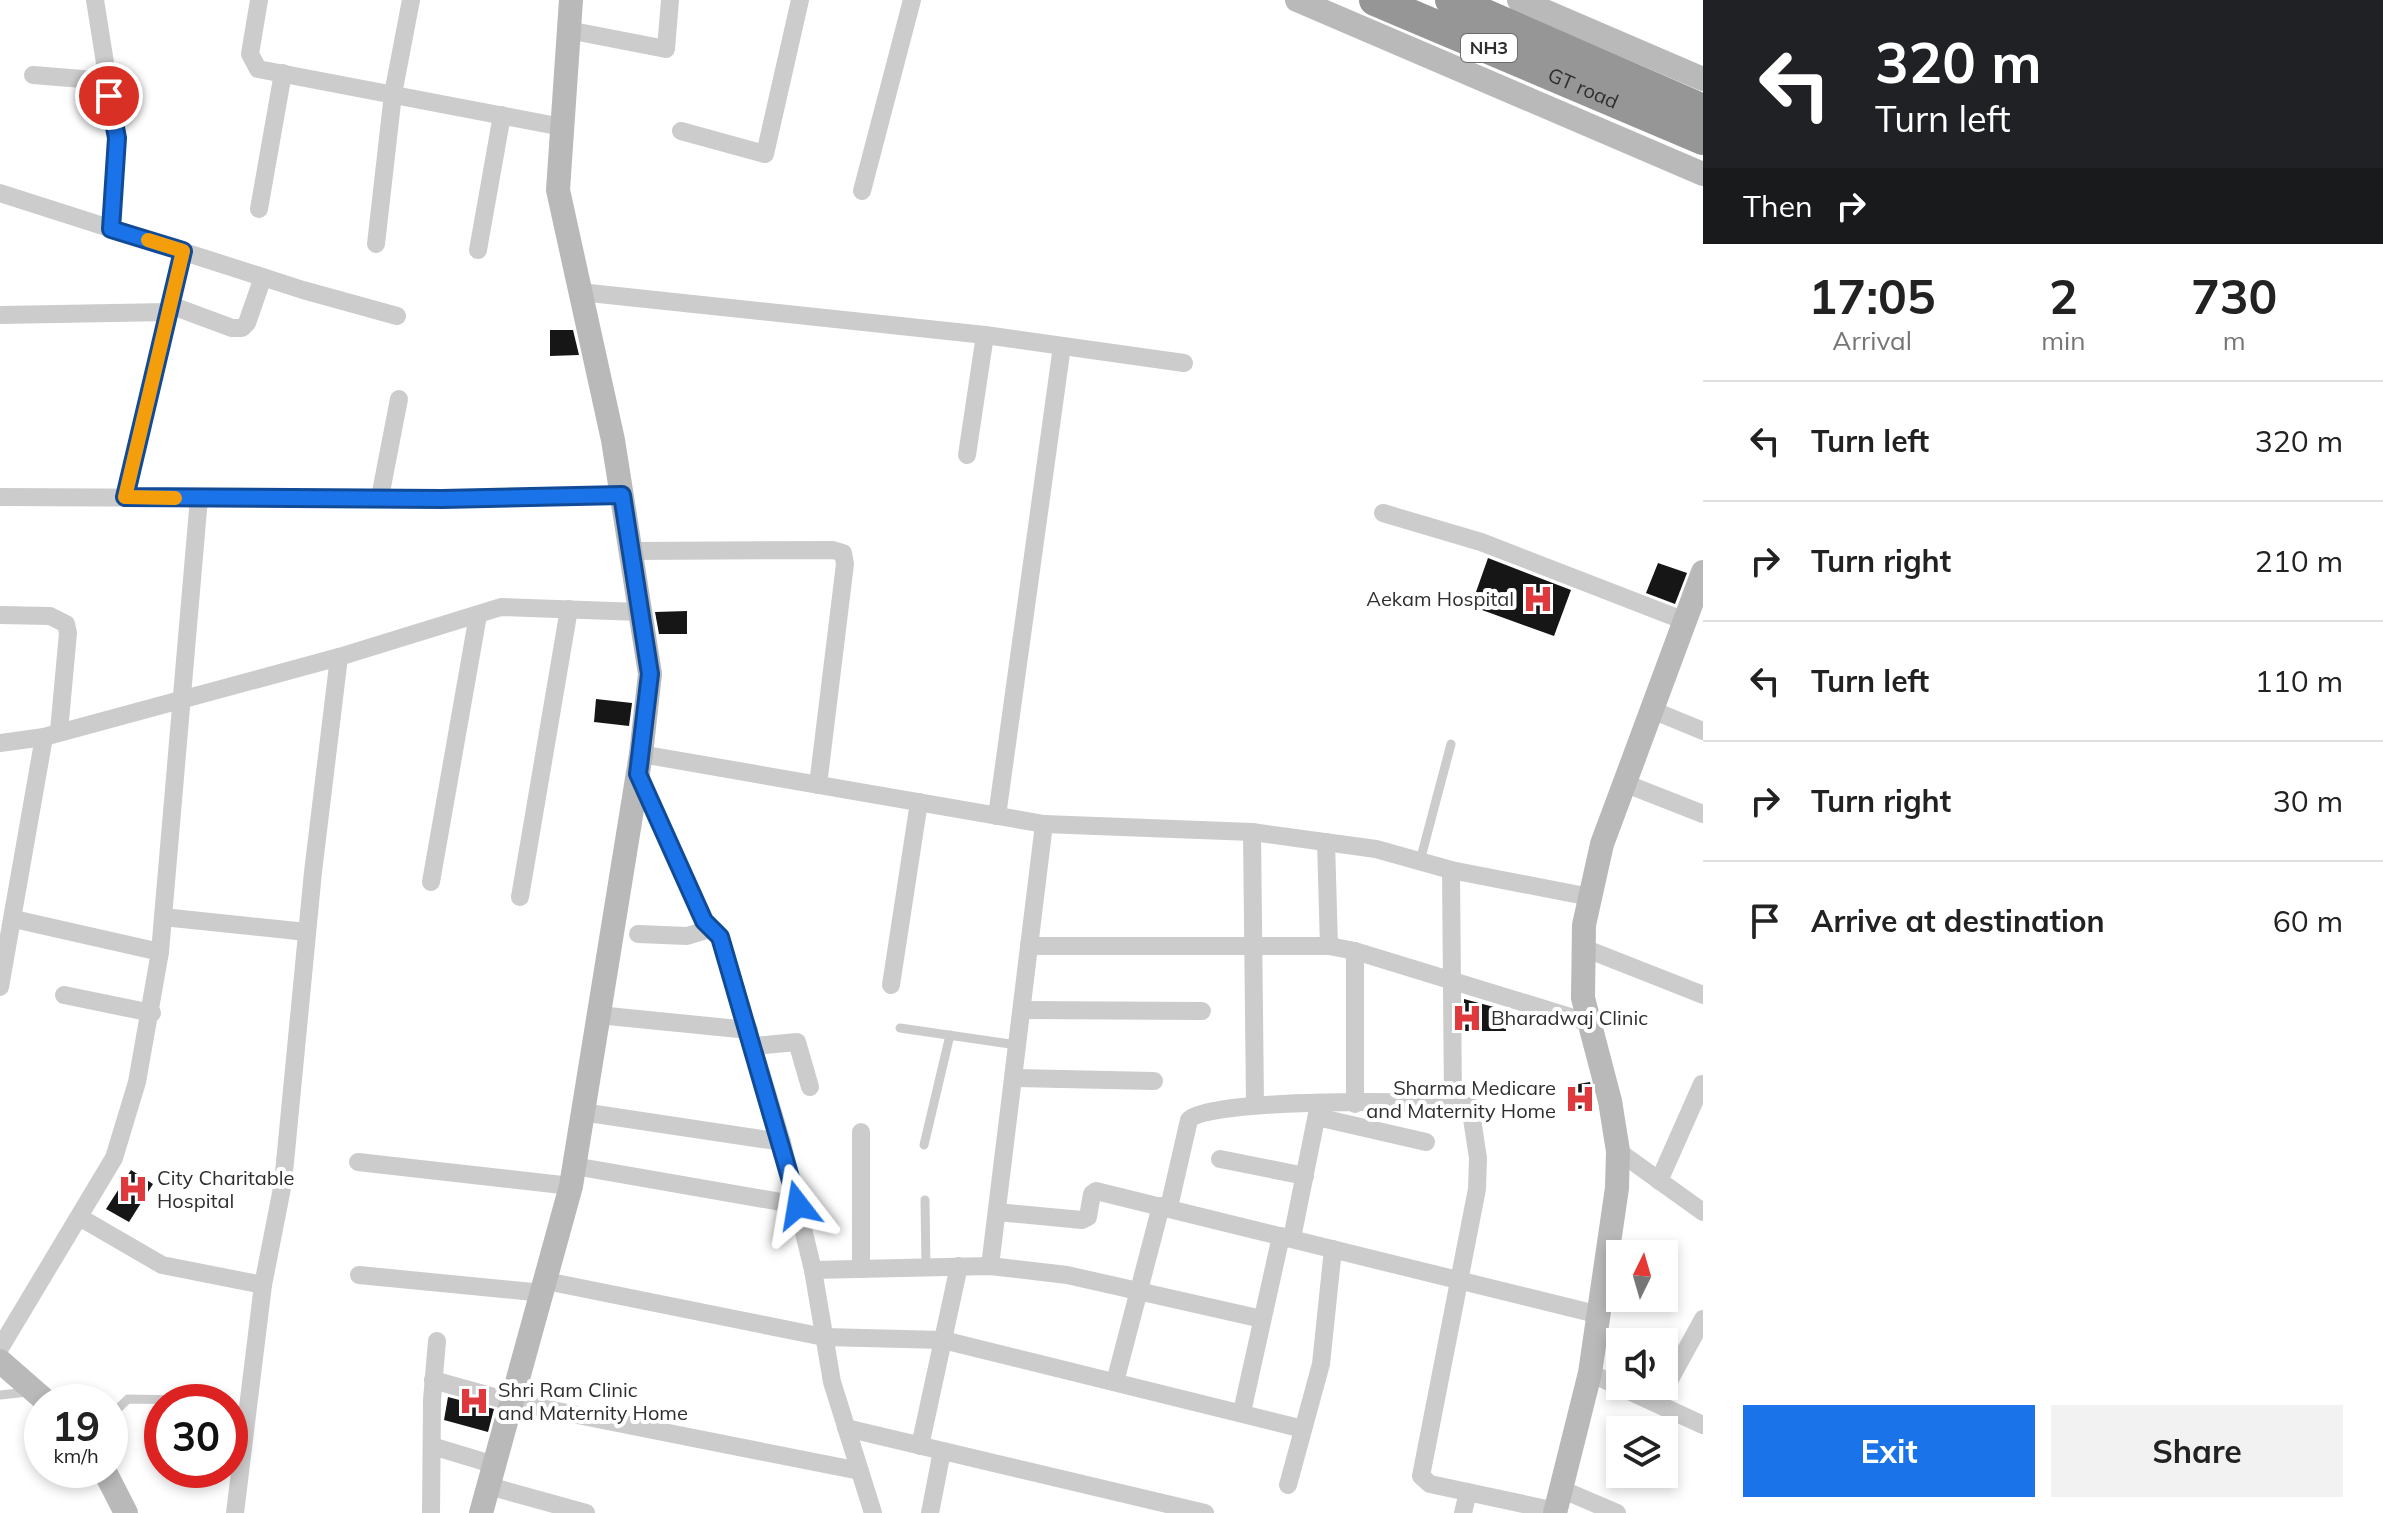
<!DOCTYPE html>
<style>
:root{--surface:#fff;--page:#f2f2f2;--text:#222;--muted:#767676;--line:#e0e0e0;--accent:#1a73e8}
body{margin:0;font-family:Mulish,sans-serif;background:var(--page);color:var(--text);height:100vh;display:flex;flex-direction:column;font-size:30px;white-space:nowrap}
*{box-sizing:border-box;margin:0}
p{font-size:26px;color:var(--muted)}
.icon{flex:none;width:44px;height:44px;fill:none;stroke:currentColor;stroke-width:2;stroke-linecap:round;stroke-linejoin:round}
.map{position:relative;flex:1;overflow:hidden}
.sheet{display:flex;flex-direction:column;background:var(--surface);width:680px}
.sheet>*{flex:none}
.top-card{background:#202124;color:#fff;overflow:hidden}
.needle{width:52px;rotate:5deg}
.tools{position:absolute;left:1606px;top:1240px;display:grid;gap:16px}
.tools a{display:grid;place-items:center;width:72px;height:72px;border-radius:0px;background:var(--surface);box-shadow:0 4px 12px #0003;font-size:40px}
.speed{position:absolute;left:24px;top:1384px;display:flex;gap:16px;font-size:40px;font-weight:700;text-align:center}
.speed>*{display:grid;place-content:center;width:104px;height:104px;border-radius:50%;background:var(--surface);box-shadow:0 4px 12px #0003;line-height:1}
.speed small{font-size:20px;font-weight:400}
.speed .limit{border:12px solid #d22;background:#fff;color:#111}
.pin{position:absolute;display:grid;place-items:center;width:68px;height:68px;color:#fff;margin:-34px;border:4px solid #fff;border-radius:50%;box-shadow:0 2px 8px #0007}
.me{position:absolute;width:88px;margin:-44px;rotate:346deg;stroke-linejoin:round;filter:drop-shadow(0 0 6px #0008)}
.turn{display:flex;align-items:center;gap:28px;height:168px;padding:0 40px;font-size:36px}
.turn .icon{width:104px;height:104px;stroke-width:2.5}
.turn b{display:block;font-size:56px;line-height:68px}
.then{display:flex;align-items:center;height:76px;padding:0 40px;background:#0003;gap:16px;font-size:30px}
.eta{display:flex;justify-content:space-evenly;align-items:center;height:136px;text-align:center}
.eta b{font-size:48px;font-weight:700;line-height:56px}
.button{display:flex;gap:16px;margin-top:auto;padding:16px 40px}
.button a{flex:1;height:92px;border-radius:0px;background:var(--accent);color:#fff;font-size:32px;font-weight:700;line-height:92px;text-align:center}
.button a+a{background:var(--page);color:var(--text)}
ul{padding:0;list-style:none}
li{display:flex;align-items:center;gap:24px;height:120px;padding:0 40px;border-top:2px solid var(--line)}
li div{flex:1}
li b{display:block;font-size:30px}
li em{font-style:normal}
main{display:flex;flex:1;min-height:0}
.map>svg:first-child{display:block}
.building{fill:#161616}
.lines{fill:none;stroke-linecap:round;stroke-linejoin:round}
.lane{stroke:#ccc;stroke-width:9}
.street{stroke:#ccc;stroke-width:18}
.secondary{stroke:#b9b9b9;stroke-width:24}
.highway{stroke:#969696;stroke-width:32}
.route-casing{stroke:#114b97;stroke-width:20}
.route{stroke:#1a73e8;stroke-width:14}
.slow{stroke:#f59e0b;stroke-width:14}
.labels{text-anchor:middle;stroke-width:8;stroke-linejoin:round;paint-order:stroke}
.shield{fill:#fff;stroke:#6d6d6d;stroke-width:2}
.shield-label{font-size:18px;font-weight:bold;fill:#2f2f2f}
.street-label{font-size:20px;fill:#2f2f2f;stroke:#fff}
.poi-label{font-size:20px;fill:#2f2f2f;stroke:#fff;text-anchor:start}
</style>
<main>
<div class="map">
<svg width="1703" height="1513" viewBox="0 0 1703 1513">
<rect width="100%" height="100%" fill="#fff"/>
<!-- building -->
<g class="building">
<polygon points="550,330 573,330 579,355 550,356"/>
<polygon points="1488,558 1571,590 1554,636 1471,606"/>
<polygon points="1658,563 1687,573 1675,604 1646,593"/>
<polygon points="687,611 687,634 659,634 655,612"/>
<polygon points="596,699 632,703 629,726 594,722"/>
<polygon points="1464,999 1505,1010 1506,1031 1464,1031"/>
<polygon points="1590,1082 1595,1106 1578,1109 1573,1085"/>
<polygon points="131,1170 153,1184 129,1222 106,1209"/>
<polygon points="448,1397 494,1409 488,1432 444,1420"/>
</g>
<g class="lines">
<!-- lane -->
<g class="lane">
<polyline points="1420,861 1451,744"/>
<polyline points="900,1028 1017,1045"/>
<polyline points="924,1145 950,1035"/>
<polyline points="925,1200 926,1267"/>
<polyline points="0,1395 28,1392"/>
<polyline points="110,1416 128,1399 184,1400"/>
</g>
<!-- street -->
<g class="street">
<polyline points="95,0 117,138 111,229"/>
<polyline points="259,0 250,54 258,69 562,127"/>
<polyline points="568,30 666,49 670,0"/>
<polyline points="33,75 107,81"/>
<polyline points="681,131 765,154 800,0"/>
<polyline points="862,191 912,0"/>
<polyline points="0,193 303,290 397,316"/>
<polyline points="259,209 283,73"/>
<polyline points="376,244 393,94 411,0"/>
<polyline points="478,250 502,115"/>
<polyline points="580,292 985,335 1184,363"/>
<polyline points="170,305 232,328 242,328 247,323 263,277"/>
<polyline points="0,315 169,312"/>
<polyline points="967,455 985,335"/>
<polyline points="0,497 442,499 622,495"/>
<polyline points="125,497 183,251"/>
<polyline points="380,497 399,399"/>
<polyline points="1383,513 1481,542 1685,621"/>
<polyline points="630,551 833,550 843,553 845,564 818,785"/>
<polyline points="0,615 50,616 66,624 68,633 59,731"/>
<polyline points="1652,710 1703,731"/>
<polyline points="0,743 44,737 339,657 501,607 640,612"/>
<polyline points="641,754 1044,824 1252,832 1376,849 1451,870 1590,897"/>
<polyline points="638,774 704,921 720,937 782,1142"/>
<polyline points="1624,783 1703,814"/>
<polyline points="997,816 1062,346"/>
<polyline points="1252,832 1255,1104"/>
<polyline points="1326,842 1329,946"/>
<polyline points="1451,870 1453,1104"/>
<polyline points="431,882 478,615"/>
<polyline points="520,897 569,609"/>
<polyline points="163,917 307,932"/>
<polyline points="14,919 160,952"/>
<polyline points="638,934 687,936 710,929"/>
<polyline points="1029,946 1329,946 1355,951 1590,1023"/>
<polyline points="1584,948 1703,995"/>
<polyline points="1355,951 1355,1104"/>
<polyline points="891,985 919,802"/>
<polyline points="0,987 44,737"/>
<polyline points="64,995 152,1013"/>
<polyline points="1022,1010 1202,1011"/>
<polyline points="598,1015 749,1030"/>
<polyline points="754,1046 797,1042 810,1087"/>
<polyline points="1013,1078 1154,1081"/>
<polyline points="582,1112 782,1142 813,1270 832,1382 873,1513"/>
<polyline points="1317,1117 1426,1142"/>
<polyline points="861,1132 861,1269"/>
<polyline points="1618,1151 1703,1212"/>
<polyline points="1220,1159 1305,1176"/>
<polyline points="358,1162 571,1186"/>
<polyline points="574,1166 798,1205"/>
<polyline points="1659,1181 1702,1084"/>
<path d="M1169,1207L1189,1120C1204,1098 1435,1100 1470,1106L1478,1158L1477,1189L1421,1476L1430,1484L1556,1511"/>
<polyline points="997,1212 1082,1220 1088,1217 1092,1194 1096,1191 1600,1315"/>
<polyline points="81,1218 162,1265 263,1285"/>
<polyline points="1292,1238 1319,1104"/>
<polyline points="990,1266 1044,824"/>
<polyline points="813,1270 990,1266 1067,1275 1262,1319"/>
<polyline points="359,1275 543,1293"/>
<polyline points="546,1281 824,1337 943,1340 1303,1429"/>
<polyline points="0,1348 114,1158 137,1082 160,952 199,498"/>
<polyline points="1590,1373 1703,1425"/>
<polyline points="433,1380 512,1402 860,1471"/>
<polyline points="1115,1382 1161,1206"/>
<polyline points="1657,1403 1703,1319"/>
<polyline points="1242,1412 1281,1236"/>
<polyline points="846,1428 1205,1513"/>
<polyline points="432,1446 495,1465"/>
<polyline points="920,1446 959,1266"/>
<polyline points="1288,1485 1321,1364 1333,1249"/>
<polyline points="489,1486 586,1513"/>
<polyline points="1561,1489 1617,1513"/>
<polyline points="235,1513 263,1285 283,1183 313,872 339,657"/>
<polyline points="431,1513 432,1400 437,1341"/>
<polyline points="930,1513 942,1451"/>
<polyline points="1463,1513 1468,1492"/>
</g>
<!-- secondary -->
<g class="secondary">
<polyline points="1297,0 1703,174"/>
<polyline points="1519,0 1703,79"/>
<polyline points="0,1361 47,1402"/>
<polyline points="104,1470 126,1513"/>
<polyline points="481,1513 571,1186 641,754 650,674 613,440 558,190 571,0"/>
<polyline points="1555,1513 1590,1373 1617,1188 1618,1151 1610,1101 1583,998 1584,925 1602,844 1703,572"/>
</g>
<!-- highway -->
<g class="highway">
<path id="s1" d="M1375,0L1703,139"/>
<polyline points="1451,0 1703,110"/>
</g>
</g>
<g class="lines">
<!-- route casing -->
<g class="route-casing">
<polyline id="route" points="109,96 117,138 111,229 183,251 125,497 442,499 622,495 650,674 638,774 704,921 720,937 798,1205"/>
</g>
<!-- route -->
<use href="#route" class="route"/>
<!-- slow -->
<polyline class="slow" points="148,240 183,251 125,497 175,498"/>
</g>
<!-- icons -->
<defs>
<g id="hospital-bare" transform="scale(2.4)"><path d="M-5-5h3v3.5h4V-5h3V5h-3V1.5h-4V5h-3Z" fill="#de3a3d" stroke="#fff" stroke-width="2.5" paint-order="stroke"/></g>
</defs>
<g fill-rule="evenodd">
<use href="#hospital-bare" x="1538" y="599"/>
<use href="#hospital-bare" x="1467" y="1018"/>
<use href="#hospital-bare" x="1580" y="1099"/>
<use href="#hospital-bare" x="133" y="1189"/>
<use href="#hospital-bare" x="474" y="1401"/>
</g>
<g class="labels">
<!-- shield labels -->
<rect class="shield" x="1461" y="34" width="56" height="28" rx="6"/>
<g class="shield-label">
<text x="1489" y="54">NH3</text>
</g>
<!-- street labels -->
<g class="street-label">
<text dy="7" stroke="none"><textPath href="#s1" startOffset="226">GT road</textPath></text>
</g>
<!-- poi labels -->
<g class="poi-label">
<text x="1514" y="606" text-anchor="end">Aekam Hospital</text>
<text x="1491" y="1025">Bharadwaj Clinic</text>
<text x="1556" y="1095" text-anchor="end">Sharma Medicare<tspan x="1556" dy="23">and Maternity Home</tspan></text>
<text x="157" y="1185">City Charitable<tspan x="157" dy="23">Hospital</tspan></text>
<text x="498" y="1397">Shri Ram Clinic<tspan x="498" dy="23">and Maternity Home</tspan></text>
</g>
</g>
</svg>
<div class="tools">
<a><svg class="needle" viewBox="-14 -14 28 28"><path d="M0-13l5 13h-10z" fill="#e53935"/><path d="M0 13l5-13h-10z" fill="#767676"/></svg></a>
<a><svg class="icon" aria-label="sound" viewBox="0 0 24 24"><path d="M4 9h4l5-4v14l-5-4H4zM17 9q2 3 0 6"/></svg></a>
<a><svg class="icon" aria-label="layers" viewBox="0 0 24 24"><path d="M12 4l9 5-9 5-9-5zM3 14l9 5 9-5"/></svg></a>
</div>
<div class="speed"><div>19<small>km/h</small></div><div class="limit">30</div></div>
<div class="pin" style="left:109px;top:96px;background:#d93025"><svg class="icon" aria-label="arrive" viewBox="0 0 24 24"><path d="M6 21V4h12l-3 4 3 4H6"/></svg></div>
<svg class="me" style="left:798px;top:1205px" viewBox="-20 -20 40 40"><path d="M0-17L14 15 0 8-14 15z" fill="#1a73e8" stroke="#fff" stroke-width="4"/></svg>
</div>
<section class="sheet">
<div class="top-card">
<div class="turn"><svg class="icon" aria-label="left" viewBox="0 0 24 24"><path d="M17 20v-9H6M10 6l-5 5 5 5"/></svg><div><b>320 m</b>Turn left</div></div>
<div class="then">Then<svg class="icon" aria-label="right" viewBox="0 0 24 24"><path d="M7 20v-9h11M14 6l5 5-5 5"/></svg></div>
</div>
<div class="eta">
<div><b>17:05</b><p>Arrival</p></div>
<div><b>2</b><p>min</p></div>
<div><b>730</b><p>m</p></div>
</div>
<ul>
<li><svg class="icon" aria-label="left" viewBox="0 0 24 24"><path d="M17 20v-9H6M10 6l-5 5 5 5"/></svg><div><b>Turn left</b></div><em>320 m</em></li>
<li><svg class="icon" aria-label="right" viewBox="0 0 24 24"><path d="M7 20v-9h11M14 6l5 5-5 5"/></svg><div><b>Turn right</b></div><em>210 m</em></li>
<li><svg class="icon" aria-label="left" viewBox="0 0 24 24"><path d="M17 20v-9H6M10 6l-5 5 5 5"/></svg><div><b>Turn left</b></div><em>110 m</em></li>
<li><svg class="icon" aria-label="right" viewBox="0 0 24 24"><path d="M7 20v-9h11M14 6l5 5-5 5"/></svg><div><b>Turn right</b></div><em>30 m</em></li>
<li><svg class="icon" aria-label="arrive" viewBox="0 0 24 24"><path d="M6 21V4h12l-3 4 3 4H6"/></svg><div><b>Arrive at destination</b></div><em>60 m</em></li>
</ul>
<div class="button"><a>Exit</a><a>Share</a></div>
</section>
</main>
